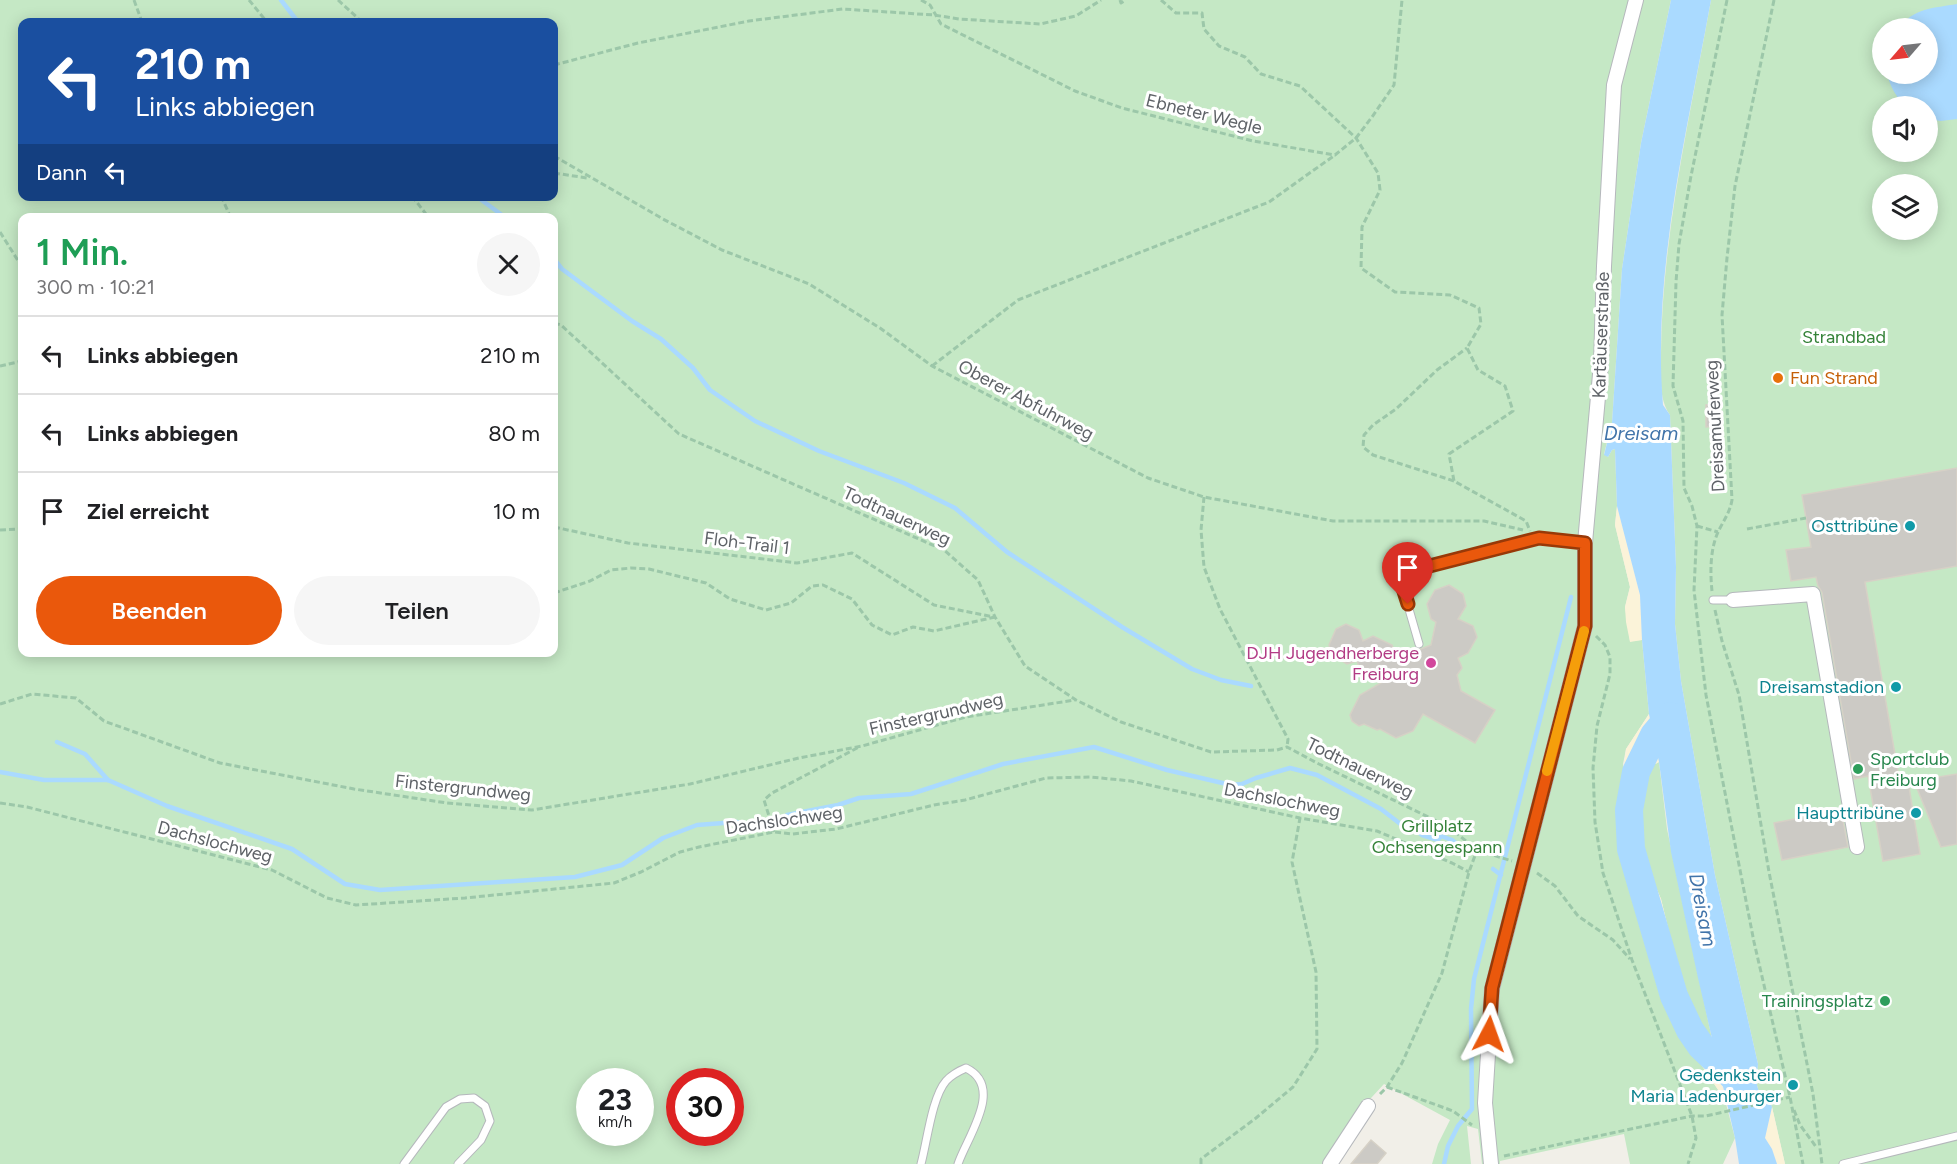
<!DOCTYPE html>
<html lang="de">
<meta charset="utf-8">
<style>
:root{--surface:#fff;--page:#f6f6f6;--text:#202124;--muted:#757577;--line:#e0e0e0;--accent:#ea580c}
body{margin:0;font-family:Figtree,sans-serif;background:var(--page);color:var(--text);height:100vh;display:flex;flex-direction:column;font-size:22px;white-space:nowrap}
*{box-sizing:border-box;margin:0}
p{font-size:20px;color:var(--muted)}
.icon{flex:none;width:33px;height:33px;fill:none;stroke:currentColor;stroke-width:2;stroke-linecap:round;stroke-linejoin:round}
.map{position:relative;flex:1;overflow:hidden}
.side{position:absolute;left:18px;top:213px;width:540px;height:444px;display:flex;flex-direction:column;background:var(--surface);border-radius:12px;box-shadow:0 3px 15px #0003}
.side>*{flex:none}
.guide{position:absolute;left:18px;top:18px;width:540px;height:183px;border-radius:12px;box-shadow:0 3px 15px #0003;background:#1a4fa0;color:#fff;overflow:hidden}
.needle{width:39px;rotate:242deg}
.fabs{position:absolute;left:1872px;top:18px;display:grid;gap:12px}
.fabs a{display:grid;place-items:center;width:66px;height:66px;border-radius:50%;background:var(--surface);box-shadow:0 3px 15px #0003;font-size:30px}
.speed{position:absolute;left:576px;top:1068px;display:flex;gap:12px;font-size:30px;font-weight:700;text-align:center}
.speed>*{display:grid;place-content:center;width:78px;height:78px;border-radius:50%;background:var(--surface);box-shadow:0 3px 15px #0003;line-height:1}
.speed small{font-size:15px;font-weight:400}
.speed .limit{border:9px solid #d22;background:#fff;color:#111}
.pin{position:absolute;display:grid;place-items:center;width:51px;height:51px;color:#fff;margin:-62px -26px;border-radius:50% 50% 50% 0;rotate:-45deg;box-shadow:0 0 6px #0007}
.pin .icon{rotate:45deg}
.me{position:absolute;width:66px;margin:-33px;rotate:4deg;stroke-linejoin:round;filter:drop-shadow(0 0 4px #0008)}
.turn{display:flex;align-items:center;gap:21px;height:126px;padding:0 18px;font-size:27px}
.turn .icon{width:78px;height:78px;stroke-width:2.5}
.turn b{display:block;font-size:42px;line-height:51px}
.then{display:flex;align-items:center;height:57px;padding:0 18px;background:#0003;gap:12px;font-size:22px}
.round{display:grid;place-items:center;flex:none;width:63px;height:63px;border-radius:32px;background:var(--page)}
.overview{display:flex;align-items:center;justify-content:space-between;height:102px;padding:0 18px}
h1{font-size:36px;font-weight:600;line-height:45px;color:#1e9e55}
.cta{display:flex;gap:12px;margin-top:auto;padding:12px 18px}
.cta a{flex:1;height:69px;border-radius:36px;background:var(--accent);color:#fff;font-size:24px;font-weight:600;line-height:69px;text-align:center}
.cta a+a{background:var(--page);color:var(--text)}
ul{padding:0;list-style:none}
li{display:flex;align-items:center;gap:18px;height:78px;padding:0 18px;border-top:2px solid var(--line)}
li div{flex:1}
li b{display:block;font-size:22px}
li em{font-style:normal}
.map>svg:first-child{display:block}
.green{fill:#c5e8c5;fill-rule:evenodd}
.sand{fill:#fbf3d9}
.water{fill:#aadaff}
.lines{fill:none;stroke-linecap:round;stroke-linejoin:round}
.stream{stroke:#aadaff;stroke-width:4.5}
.river{stroke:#aadaff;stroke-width:28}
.building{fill:#cccac5;stroke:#d6d1c6;stroke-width:1.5}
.lane-casing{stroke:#b5b8bc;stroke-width:9}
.street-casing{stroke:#b5b8bc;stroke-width:16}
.path{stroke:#9cc7a9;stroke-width:3;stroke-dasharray:6 3;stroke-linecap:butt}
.lane{stroke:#fff;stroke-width:7}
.street{stroke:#fff;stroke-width:14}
.route-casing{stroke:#983908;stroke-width:15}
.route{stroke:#ea580c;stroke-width:10}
.slow{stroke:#f59e0b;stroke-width:10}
.food-dot{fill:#e8710a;stroke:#fff;stroke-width:2}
.culture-dot{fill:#0f9aa8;stroke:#fff;stroke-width:2}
.hotel-dot{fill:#d1479c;stroke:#fff;stroke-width:2}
.leisure-dot{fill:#2e9e5b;stroke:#fff;stroke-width:2}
.labels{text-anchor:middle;stroke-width:6;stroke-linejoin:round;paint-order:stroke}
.street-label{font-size:18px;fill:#5f6368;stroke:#fff}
.park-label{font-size:18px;fill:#348238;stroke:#fff}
.food-label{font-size:18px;fill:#c56008;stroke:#fff;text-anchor:start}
.culture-label{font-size:18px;fill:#0d838f;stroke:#fff;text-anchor:end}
.hotel-label{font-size:18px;fill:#b23c85;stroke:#fff;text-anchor:end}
.leisure-label{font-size:18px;fill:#27864d;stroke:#fff;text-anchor:start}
.water-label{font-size:20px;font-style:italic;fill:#4174aa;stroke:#fff}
</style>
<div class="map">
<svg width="1957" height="1164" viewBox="0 0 1957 1164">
<rect width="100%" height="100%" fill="#f1efe8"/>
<!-- green -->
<g class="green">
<path d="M0,0H1671L1641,143L1622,269L1612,423L1604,454L1608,457L1612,450L1615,449L1617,506L1615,525L1630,587L1625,607L1630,641L1642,640L1649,714L1626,749L1623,764L1644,920L1659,979L1679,1032L1725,1100L1735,1138L1723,1164H1630L1624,1134L1500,1161V1164H1482L1478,1129L1467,1126L1471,1164H1432L1438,1144L1450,1120L1384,1084L1359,1111L1323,1164H0ZM22,22H554V196H22ZM22,218H554V652H22ZM590,1082H640V1132H590ZM680,1082H730V1132H680Z"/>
<path d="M1711,0H1957V1164H1785L1772,1107L1767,1096L1759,1092L1756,1082L1758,1064L1715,875L1681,681L1675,624L1676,567L1670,415C1658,398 1661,374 1661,353C1662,234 1690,117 1711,0ZM1882,28H1928V74H1882ZM1882,106H1928V152H1882ZM1882,184H1928V230H1882Z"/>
<polygon points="1659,762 1667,829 1712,1039 1704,1039 1682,985 1661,899 1640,850 1638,801 1644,770"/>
</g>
<!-- sand -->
<g class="sand">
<polygon points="1617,506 1640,595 1642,640 1630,642 1626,622 1625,607 1630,587 1615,525"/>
<polygon points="1649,714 1659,762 1644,770 1638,801 1640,850 1661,899 1682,985 1704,1038 1712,1039 1725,1100 1679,1032 1659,979 1623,835 1621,788 1626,749"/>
<polygon points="1772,1107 1785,1164 1777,1164 1772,1149 1765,1138"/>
</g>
<!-- water -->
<g class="water">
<path d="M1671,0H1711C1687,133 1652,269 1663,405L1670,415L1676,567L1675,624L1681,681L1715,875L1758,1064L1756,1082L1759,1092L1767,1096L1772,1107L1765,1138L1772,1149L1777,1164H1739L1735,1138L1698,978L1671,852L1659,762L1649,714L1642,640L1640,595L1617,506L1615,449L1612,450L1608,457L1604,455L1612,423L1622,269L1641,143Z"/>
<path d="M1957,4V119L1941,121L1928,119V106H1905C1896,97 1890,86 1887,74H1928V28H1899C1913,8 1934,8 1957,4Z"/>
</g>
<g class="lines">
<!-- stream -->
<g class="stream">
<polyline points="281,0 298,22"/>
<polyline points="476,196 506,218"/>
<polyline points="554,259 562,269 632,321 661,339 693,368 710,390 755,421 819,451 904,483 955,508 1007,552 1122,627 1192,669 1221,680 1251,686"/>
<polyline points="57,742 85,754 108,780"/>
<polyline points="0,772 44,780 108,780 167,806 292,849 345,884 380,890 575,877 622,865 663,838 697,825 737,822"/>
<polyline points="787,815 838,805 859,798 911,794 1003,764 1094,747 1167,770 1231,785 1242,784 1256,778 1290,768 1317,775 1381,809 1403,826 1413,828 1422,835 1438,840 1441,836 1452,840 1461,847"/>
<polyline points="1493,869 1501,875"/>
<polyline points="1444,1164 1448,1146 1458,1126 1472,1109 1471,1009 1474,979 1571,597"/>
</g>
<!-- river -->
<polyline class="river" points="1670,716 1654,735 1636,772 1629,810 1631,849 1674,996 1690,1030 1701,1046 1743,1086"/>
</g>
<!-- building -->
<g class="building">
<polygon points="1719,404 1720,426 1706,427 1706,405"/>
<polygon points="1957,468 1957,566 1865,582 1900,783 1908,781 1920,854 1883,861 1868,776 1854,779 1822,592 1818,586 1816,577 1791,581 1786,550 1811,547 1802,495"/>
<polygon points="1449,585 1463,594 1466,606 1458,619 1473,626 1477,637 1468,653 1458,658 1462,668 1457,675 1461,691 1495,710 1475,743 1423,714 1413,731 1396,738 1380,729 1377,730 1364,724 1359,726 1352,721 1350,715 1360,695 1381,683 1361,672 1357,661 1347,664 1332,655 1329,645 1336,629 1346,624 1359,630 1363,641 1373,636 1392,645 1396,655 1421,649 1431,645 1436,622 1431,619 1427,604 1435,590"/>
<polygon points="1957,774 1957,844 1941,847 1914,781"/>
<polygon points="1841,810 1848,847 1782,860 1774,823"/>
<polygon points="1371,1140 1386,1153 1377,1164 1351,1164"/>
</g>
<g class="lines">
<!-- lane casing -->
<g class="lane-casing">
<g id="lane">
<polyline points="1713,600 1733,600"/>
<polyline points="1419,644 1402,585 1406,572 1539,538 1585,543"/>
<polyline points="404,1164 446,1107 460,1099 474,1098 485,1106 490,1121 481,1140 458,1164"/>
<path d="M921,1164C927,1142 932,1097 946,1081C952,1074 959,1071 966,1068C1005,1087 967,1137 958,1164"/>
<polyline points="1843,1164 1957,1136"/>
</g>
</g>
<!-- street casing -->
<g class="street-casing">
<g id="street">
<polyline points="1733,600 1813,594 1857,847"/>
<polyline points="1330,1164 1368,1106"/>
<polyline points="1491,1164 1485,1103 1492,989 1585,626 1585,543 1601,363 1604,266 1614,85 1636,0"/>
</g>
</g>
<!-- path -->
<g class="path">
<polyline points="134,0 142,22"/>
<polyline points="249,0 267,22"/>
<polyline points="338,0 362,22"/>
<polyline points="921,0 930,5 941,24 1075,91 1122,108 1253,141 1335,155 1356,138 1372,117 1394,85 1402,0"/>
<polyline points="1120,0 1121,3 1126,0"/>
<polyline points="1161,0 1176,13 1202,13 1204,29 1219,46 1245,57 1261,74 1300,86 1356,138 1378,173 1380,190 1362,227 1361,268 1395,292 1450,295 1479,308 1481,324 1467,348 1478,370 1505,386 1513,411 1449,454 1454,481 1526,521 1530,531"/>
<polyline points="1727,0 1691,176 1679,244 1676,282 1673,386 1683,421 1684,488 1692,506 1697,526 1694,590 1706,695 1754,942 1790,1097 1803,1164"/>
<polyline points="554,65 638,43 749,21 843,9 934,15 959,19 1040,24 1076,16 1101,0"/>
<polyline points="554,156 663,219 722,250 809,284 880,328 932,366 1148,478 1204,497 1333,521 1484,521 1523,530"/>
<polyline points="554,173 587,178"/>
<polyline points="221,196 231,218"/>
<polyline points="412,196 429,218"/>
<polyline points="0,232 22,267"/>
<polyline points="554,323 561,325 679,434 944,550 978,580 995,617 1025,666 1076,700 1121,722 1211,752 1277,750 1287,747 1319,764 1449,827 1477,850 1469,872 1442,973 1402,1063 1387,1087 1378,1096"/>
<polyline points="0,366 22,361"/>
<polyline points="932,366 1018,300 1269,202 1335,155"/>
<polyline points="1454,481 1373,455 1363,447 1364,435 1373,425 1396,409 1437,370 1467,348"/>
<polyline points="1204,497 1201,530 1204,567 1220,609 1288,739 1287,747"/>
<polyline points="1697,526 1718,532"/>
<polyline points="554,527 628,543 797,563 852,553 934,605 994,617"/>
<polyline points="1747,529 1806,518"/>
<polyline points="0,530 22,529"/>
<path d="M1712,591C1710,572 1710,548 1719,530C1724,520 1730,512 1732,500L1722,315L1727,258L1735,186L1774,0"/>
<polyline points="554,593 590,581 611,570 631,568 649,569 706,583 730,599 766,610 791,603 812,586 823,585 852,599 872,625 892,635 913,627 934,631 995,617"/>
<polyline points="1715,610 1722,641 1739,695 1769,872 1813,1094 1822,1164"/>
<polyline points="1596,636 1605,645 1610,657 1610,674 1597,726 1593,768 1595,822 1603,873 1632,960 1692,1116 1696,1138 1688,1164"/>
<polyline points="0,704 32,694 76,698 104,721 220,763 354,789 447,803 532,810 690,784 799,758 862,746 966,717 1075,700"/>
<polyline points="0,803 27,807 272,870 327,898 356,905 465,898 614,883 641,872 680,852 699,847 774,832 792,834 836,829 934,805 965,800 1046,778 1090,777 1131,781 1300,818 1377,831 1452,863 1469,872"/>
<polyline points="774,832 764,800 772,793 859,747"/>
<polyline points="1477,850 1512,861"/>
<polyline points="1537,873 1555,886 1578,916 1613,940 1630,959"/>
<polyline points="1387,1087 1453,1111 1472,1125"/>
<polyline points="1794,1110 1800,1125 1817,1148"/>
<polyline points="1504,1156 1692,1116 1706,1116 1790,1097"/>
<polyline points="1201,1164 1201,1159 1256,1118 1293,1087 1317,1049 1316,972 1292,862 1300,818"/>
</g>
<!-- lane -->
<use href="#lane" class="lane"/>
<!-- street -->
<use href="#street" class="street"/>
</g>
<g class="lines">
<!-- route casing -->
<g class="route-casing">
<polyline id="route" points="1408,604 1402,585 1406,572 1539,538 1585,543 1585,626 1492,988 1489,1034"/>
</g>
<!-- route -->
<use href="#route" class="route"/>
<!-- slow -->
<polyline class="slow" points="1547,771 1584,631"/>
</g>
<!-- markers -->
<circle class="food-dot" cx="1778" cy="378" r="6"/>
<g class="culture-dot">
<circle cx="1910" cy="526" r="6"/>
<circle cx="1896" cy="687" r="6"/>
<circle cx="1916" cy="813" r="6"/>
<circle cx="1793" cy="1085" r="6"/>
</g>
<circle class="hotel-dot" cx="1431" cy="663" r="6"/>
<g class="leisure-dot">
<circle cx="1858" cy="769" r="6"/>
<circle cx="1885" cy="1001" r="6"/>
</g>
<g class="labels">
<!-- street labels -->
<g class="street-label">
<text transform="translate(1204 114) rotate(14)" y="6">Ebneter Wegle</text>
<text transform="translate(1601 335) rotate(-88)" y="6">Kartäuserstraße</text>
<text transform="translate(1026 400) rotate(28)" y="6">Oberer Abfuhrweg</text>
<text transform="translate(1715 426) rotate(-93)" y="6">Dreisamuferweg</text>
<text transform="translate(897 516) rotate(25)" y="6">Todtnauerweg</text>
<text transform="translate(747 543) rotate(7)" y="6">Floh-Trail 1</text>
<text transform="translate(936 714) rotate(-13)" y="6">Finstergrundweg</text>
<text transform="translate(1360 768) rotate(26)" y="6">Todtnauerweg</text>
<text transform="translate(463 788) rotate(6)" y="6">Finstergrundweg</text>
<text transform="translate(1282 800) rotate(11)" y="6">Dachslochweg</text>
<text transform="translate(784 820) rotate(-8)" y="6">Dachslochweg</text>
<text transform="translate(215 842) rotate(15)" y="6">Dachslochweg</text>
</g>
<!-- park labels -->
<g class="park-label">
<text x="1844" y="343">Strandbad</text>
<text x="1437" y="832">Grillplatz<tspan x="1437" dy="21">Ochsengespann</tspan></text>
</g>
<!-- food labels -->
<g class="food-label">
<text x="1790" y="384">Fun Strand</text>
</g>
<!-- culture labels -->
<g class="culture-label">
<text x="1898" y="532">Osttribüne</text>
<text x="1884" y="693">Dreisamstadion</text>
<text x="1904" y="819">Haupttribüne</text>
<text x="1781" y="1081">Gedenkstein<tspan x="1781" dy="21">Maria Ladenburger</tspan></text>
</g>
<!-- hotel labels -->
<g class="hotel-label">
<text x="1419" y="659">DJH Jugendherberge<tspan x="1419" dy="21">Freiburg</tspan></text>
</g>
<!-- leisure labels -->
<g class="leisure-label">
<text x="1870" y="765">Sportclub<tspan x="1870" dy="21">Freiburg</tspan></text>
<text x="1873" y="1007" text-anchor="end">Trainingsplatz</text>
</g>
<!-- water labels -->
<g class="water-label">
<text x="1641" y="440">Dreisam</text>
<text transform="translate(1703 910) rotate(79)" y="7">Dreisam</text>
</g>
</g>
</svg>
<div class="fabs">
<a><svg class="needle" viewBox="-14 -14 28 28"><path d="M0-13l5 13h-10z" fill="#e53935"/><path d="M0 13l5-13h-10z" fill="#757577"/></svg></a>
<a><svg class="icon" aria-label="sound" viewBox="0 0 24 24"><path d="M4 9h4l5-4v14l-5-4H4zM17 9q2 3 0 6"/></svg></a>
<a><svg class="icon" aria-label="layers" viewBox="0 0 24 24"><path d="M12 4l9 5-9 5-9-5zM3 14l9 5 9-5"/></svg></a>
</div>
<div class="speed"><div>23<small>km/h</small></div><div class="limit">30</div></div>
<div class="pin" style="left:1408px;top:604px;background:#d93025"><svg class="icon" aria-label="arrive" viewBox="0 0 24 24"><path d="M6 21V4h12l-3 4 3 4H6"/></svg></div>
<svg class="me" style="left:1489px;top:1034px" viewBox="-20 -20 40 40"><path d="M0-17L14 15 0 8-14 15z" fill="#ea580c" stroke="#fff" stroke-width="4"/></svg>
<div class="guide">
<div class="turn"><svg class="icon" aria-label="left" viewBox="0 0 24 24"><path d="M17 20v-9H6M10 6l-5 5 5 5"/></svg><div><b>210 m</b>Links abbiegen</div></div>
<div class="then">Dann<svg class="icon" aria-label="left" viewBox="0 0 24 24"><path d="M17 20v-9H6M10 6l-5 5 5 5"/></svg></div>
</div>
<section class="side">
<div class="overview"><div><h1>1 Min.</h1><p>300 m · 10:21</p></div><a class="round"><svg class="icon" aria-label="close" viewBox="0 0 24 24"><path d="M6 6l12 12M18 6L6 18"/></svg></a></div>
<ul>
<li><svg class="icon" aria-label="left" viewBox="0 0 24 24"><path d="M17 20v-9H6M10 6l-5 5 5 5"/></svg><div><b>Links abbiegen</b></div><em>210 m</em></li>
<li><svg class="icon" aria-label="left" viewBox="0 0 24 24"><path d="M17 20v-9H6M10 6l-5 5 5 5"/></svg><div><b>Links abbiegen</b></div><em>80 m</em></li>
<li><svg class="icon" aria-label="arrive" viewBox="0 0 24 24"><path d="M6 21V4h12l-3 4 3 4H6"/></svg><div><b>Ziel erreicht</b></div><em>10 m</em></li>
</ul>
<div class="cta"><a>Beenden</a><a>Teilen</a></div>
</section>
</div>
